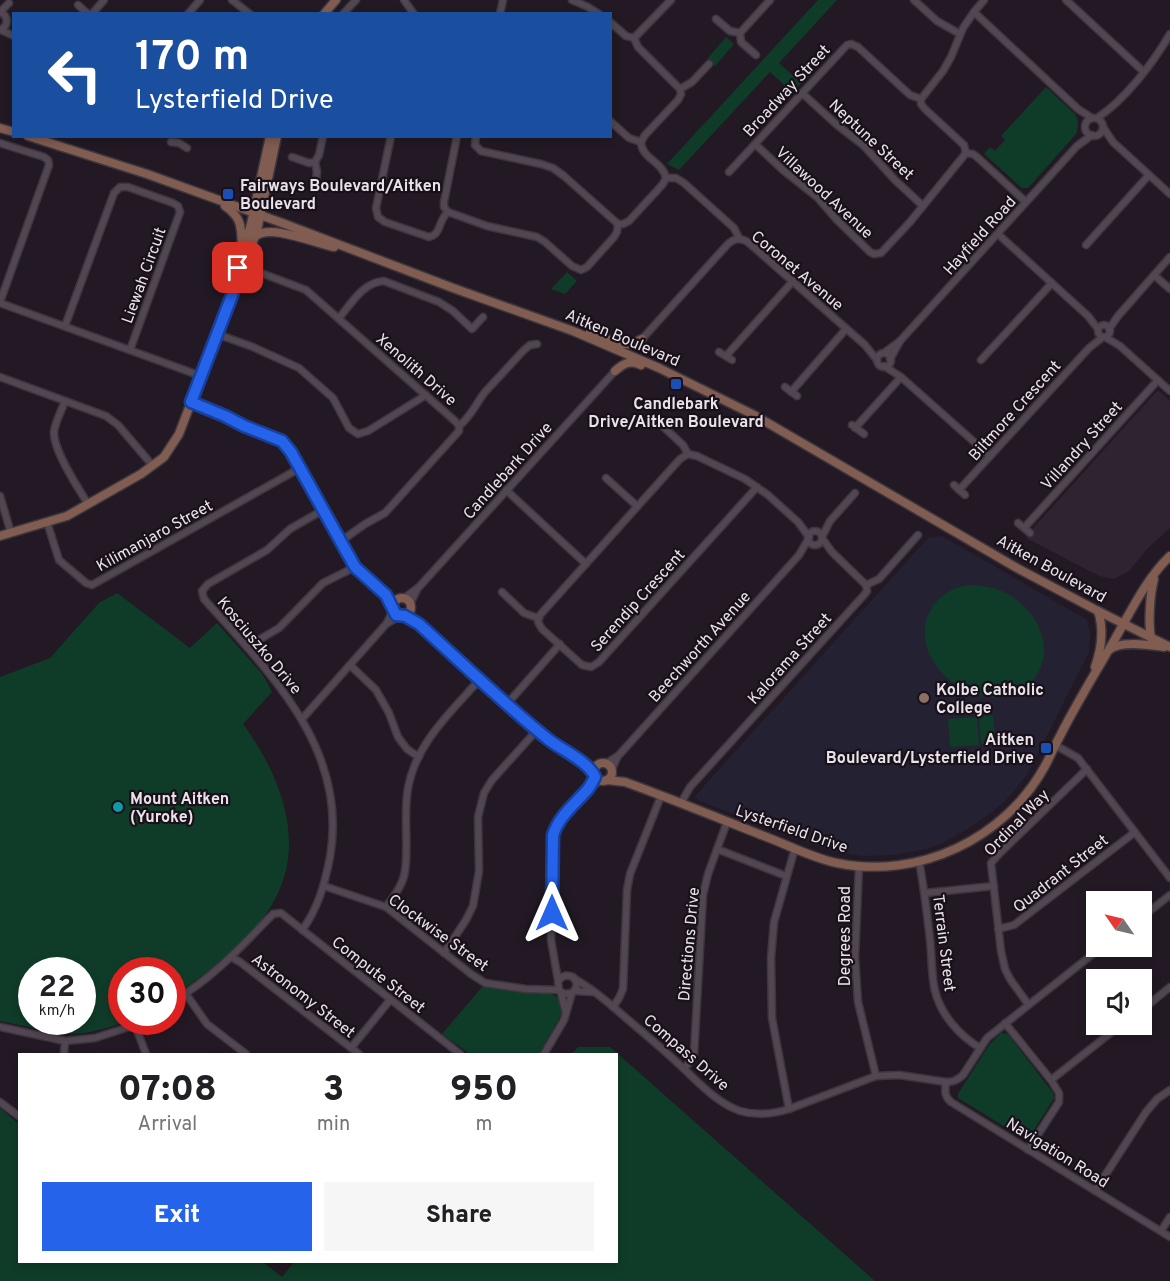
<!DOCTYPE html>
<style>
:root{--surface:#fff;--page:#f6f6f6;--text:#202124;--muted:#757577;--accent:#2563eb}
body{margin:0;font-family:Overpass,sans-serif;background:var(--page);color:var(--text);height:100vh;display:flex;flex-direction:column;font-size:22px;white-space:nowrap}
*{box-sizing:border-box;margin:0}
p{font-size:20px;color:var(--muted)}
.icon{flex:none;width:33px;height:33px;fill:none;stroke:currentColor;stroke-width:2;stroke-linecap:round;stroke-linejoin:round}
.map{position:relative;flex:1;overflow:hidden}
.panel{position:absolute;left:18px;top:1053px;width:600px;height:210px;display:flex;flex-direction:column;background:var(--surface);border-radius:0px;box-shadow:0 3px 9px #0003}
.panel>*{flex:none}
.hud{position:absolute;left:12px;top:12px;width:600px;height:126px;border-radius:0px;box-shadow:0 3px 9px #0003;background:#1a4fa0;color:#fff;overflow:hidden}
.needle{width:39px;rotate:304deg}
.buttons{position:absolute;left:1086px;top:891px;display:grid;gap:12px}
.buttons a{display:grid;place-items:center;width:66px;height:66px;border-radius:0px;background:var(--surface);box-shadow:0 3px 9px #0003;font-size:30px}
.speed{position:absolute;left:18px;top:957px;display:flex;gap:12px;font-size:30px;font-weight:700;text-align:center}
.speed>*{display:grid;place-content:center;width:78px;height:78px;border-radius:50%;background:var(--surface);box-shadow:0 3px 9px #0003;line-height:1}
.speed small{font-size:15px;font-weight:400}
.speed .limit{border:9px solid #d22;background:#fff;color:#111}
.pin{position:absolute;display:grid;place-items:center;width:51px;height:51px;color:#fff;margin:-26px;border-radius:12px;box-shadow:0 3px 9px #0006}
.me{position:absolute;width:66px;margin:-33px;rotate:0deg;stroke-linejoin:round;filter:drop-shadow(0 0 4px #0008)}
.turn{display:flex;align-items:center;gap:21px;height:126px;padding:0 24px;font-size:27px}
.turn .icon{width:78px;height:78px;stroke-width:2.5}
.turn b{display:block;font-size:42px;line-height:51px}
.eta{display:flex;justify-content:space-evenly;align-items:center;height:102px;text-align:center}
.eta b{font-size:36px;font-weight:800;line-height:42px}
.action{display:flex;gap:12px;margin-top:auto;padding:12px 24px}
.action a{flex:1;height:69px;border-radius:0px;background:var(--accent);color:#fff;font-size:24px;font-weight:800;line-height:69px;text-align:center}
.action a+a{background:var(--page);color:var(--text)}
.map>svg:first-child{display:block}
.built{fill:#2f2231}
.education{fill:#242232}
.green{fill:#0f3c28;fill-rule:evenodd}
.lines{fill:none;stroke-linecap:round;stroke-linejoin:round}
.street-casing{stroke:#3c363d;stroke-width:9}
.secondary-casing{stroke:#3c363d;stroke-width:11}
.street{stroke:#514652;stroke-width:6}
.secondary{stroke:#815c51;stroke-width:8}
.route-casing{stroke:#184099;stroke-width:15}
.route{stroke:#2563eb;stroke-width:10}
.transit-dot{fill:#1a4fb4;stroke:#19101a;stroke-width:2}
.education-dot{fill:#8d6e63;stroke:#19101a;stroke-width:2}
.culture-dot{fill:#0f9aa8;stroke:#19101a;stroke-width:2}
.labels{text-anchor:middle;stroke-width:4.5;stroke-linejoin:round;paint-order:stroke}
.street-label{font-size:16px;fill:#e8e2e9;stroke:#19101a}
.poi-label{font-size:16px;font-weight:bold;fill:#e8e2e9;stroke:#19101a;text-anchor:start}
</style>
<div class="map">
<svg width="1170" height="1281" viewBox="0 0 1170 1281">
<rect width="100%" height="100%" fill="#221924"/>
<!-- built -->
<polygon class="built" points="1158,390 1170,401 1170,528 1147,549 1129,571 1114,579 1099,576 1026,538 1035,526"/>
<!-- education -->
<polygon class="education" points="942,536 1087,620 1090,634 1089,652 1027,775 1008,798 996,809 969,828 943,843 926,849 894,855 862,856 836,852 811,844 697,800 696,795 928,538"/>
<!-- green -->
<g class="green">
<polygon points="818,0 837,0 779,63 801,83 793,93 770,72 679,170 667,164"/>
<polygon points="726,37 734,44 715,66 707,59"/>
<path d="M1046,87L1075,114C1079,121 1079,127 1076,134L1028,188H1022L984,154L990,147L995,151L1005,140L1001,136Z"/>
<polygon points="567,272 577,281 565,294 551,289"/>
<path d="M975,585C986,586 996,588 1006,593C1037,609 1058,650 1033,680C1025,690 1013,696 1001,697C953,703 899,642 938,600C948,590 961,585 975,585Z"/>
<path d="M117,593L190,648L217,623L263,675L272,692L243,724C279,773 307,840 275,899C255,938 209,972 173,996L172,970H122V1022H125C104,1029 85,1035 63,1034L0,1021V677L50,658L99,603ZM32,970H82V1022H32Z"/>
<polygon points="993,715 995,743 981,744 979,716"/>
<polygon points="977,717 979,745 950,747 948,719"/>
<polygon points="482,987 552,994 561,1000 561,1015 539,1054 470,1054 442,1034"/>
<polygon points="1001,1033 1008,1034 1053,1093 1054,1098 1029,1138 1025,1139 958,1098 958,1094 989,1045"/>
<polygon points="578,1047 610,1047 875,1281 0,1281 0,1108 19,1124 20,1262 263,1262 282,1277 294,1262 616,1262 616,1054 572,1054"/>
</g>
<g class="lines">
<!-- street casing -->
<g class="street-casing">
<g id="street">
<polyline points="232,0 250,14"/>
<polyline points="404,0 414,14"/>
<polyline points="572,0 588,7 599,14"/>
<polyline points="914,0 937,21 960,34"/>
<polyline points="1066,0 1144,72"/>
<polyline points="78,5 88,14"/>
<polyline points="974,12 1078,109 1092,118"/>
<polyline points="92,14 104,0"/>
<polyline points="188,14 200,0"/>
<polyline points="343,14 356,0"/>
<polyline points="500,14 503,0"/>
<polyline points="716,19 730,31 740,33"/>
<polyline points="610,22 626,36 634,38 671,0"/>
<path d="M0,30C9,26 9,16 0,12L9,3"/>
<polyline points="1,30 14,36"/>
<path d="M634,38L638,47L680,89L681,94L678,100L645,135L641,142C641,158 663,162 666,178"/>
<polyline points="756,55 741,42 740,33 770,0"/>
<polyline points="680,89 692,82 709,64"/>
<polyline points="802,93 837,125 864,146 895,180 923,206"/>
<path d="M1097,118C1125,100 1153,63 1170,34"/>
<circle cx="1094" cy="127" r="9"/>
<polyline points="610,121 629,138 641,142"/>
<polyline points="1103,127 1113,142 1170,194"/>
<path d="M391,136L376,208L378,217L385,222L429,237C442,234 437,222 448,212"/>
<polyline points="457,136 444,202 444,207 448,212 487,226 537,237 545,242 572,266 581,270 587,267 614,237 617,232 618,224"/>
<polyline points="476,136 475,145 481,151 541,164 553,168 564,176 618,224 623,224 629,221 663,184 666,178"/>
<polyline points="171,142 179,143 187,148"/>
<polyline points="0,143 44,157 48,160 49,165 0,302"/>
<polyline points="755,144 784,171 818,198 837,220 870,252 874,254 881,253 910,222 966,153 964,145 925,109 921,104 921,99 943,71 951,57 963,28 974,12 984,0"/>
<polyline points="966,153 973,154 977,157 1026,202"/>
<polyline points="292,157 309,163 315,162 319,155 323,136"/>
<polyline points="315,162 317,172 316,181"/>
<polyline points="729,172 847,45 851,44 858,47 910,95 921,99"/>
<polyline points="666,178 676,178 684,183 734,228 739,238"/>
<polyline points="998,234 1088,316 1098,329"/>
<polyline points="1086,245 1149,175"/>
<polyline points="245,267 306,290 455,421 459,426 459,431 385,513 365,524 341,541"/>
<polyline points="1154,275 1170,289"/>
<polyline points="0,303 201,376"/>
<path d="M339,318C351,304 363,282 384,281L439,302L453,311L472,329L483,317"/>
<circle cx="1104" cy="331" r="6"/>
<polyline points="65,326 114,193 120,187 128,187 173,203 178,206 180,212 130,350"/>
<polyline points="1109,329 1118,316 1170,257"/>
<polyline points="217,334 253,347 299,368 333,398 349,428 358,434 368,431 426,395"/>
<polyline points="1105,337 1120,346 1170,391"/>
<path d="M642,339L727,245C734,238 741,237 749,243L865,345L877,360"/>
<polyline points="719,352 732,360"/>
<polyline points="884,353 900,341"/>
<circle cx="884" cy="360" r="7"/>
<polyline points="726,356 793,281"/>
<polyline points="890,359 900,341 1077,146 1092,135"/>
<polyline points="981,360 1052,283"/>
<polyline points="884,366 901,377 990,456"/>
<polyline points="0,377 106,416 118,425 153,466"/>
<polyline points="785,387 797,396"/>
<polyline points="791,392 846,329"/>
<path d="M65,401C62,410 55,422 54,432C53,450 78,488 88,504"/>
<polyline points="657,421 683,445 688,454"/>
<polyline points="852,425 864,434"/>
<path d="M459,426C472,415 475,405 485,392C498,378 511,364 524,350L530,345L537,344"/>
<polyline points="855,428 901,377"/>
<polyline points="688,454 680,459 540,615 538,622 542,629 582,665 591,667 599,662 757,487"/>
<polyline points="688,454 697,456 745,479 768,495 798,522 809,537"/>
<polyline points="606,478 637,506"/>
<polyline points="954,485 965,495"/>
<polyline points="506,490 586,564"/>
<polyline points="959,490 1089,348 1103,337"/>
<polyline points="0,496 11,533"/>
<polyline points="47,522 59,560 86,583 92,585 300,468"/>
<polyline points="1018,523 1030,533"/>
<polyline points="1024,528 1158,380"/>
<circle cx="815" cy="538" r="7"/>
<polyline points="822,537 830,521 855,493"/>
<polyline points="822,538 832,552 866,585"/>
<polyline points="866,585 879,579 918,535"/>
<polyline points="502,592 524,613 538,618"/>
<polyline points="403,599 419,587 615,371"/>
<polyline points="410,604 417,590"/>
<polyline points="388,623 399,616"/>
<polyline points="247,647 279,628 323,583 355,567"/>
<polyline points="350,665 376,690 389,713 398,737 407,749 419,757"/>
<polyline points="507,704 560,644"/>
<polyline points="302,719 387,623 393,610"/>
<polyline points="1055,745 1078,758 1170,878"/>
<polyline points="607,763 619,755 799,555 809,538"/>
<polyline points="612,769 617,758"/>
<polyline points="681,803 690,787 864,595 867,591 866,585"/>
<polyline points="717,849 786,876"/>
<path d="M919,861C924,887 927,913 930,940C932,956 931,974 935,991C941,1015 959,1035 980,1048"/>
<polyline points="859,866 855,957 858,1002 876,1076"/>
<polyline points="324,886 386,907 471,974 485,983 526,989 559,990"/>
<polyline points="925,893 994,886"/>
<path d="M386,907C394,896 403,885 405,871C409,844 403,816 408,788C416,743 451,712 480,679"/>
<polyline points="1142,917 1170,895"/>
<polyline points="998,929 1014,925 1135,832"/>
<path d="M302,930C318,909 325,883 330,857C349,749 270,673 204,599L202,591L208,584L267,550L290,529L323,510"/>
<polyline points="444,953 466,920 473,906 479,871 478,817 484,793 492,780 537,730"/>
<polyline points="231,957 240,962 359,1054"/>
<path d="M575,979C594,990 610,1004 626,1018C645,1034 664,1050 682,1067C699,1083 717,1103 740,1111C757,1116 773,1114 789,1109L876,1076L899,1075L946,1082C954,1082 957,1080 963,1075L987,1038L1103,946"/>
<path d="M558,980L551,940L553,835C560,816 582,791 600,781"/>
<polyline points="574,991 594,992"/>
<polyline points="561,993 566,1013"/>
<polyline points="186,994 207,1024 246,1054"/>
<path d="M172,1002C212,979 242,946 273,914L281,913L460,1054"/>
<polyline points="1028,1004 1010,979 1005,969 1001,951 991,863 1000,853 1087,769"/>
<polyline points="613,1007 619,998 623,989 627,890 630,874 661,796"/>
<polyline points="1142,1010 1170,987"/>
<polyline points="1005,1023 1051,1080 1059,1093 1059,1102 1028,1150"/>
<polyline points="135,1025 146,1054"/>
<polyline points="0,1027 65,1041 95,1038 135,1025 142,1022"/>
<polyline points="351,1048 390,1000"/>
<polyline points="64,1054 65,1041"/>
<path d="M544,1054L564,1020L572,993L576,988L577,983L573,977C566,974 561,976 558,982L559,990L564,994L572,993"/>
<polyline points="684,1069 692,1059 694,1054 703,895 708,874 727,822"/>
<polyline points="1051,1080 1122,1024"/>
<path d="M946,1082C945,1091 944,1096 951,1102L1170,1237"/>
<polyline points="0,1102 20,1117"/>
<polyline points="789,1109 772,1018 771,958 774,922 795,848"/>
<polyline points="1095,1191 1146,1112 1157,1099 1170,1090"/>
<polyline points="1161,1231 1170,1217"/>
</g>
</g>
<!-- secondary casing -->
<g class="secondary-casing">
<g id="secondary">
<polyline points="324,14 336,0"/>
<polyline points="0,128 14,132"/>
<polyline points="28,136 147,174 285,224 453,288 573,331 659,368 754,415 1017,568 1098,611 1170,647"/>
<path d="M225,206C242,218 241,226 242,247"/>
<path d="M255,237C269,223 314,243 334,247"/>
<polyline points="236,278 251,224 270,136"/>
<path d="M589,334C612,337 619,352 642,339"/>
<path d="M615,371C624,363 630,360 641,365"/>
<polyline points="191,402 225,415 244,426 282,441 291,452 306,479 355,567 386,595 393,606"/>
<polyline points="0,536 67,516 141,474 164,457 179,434 234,290 248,257 258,226 277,136"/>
<circle cx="402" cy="607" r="9"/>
<polyline points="405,616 419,624 532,726 552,742 581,761 594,773"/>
<path d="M1151,638C1148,622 1150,594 1154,579"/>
<path d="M1109,650C1120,640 1150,645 1164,647"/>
<path d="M1095,667C1101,650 1104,629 1098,611"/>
<circle cx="603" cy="772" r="9"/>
<path d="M607,780L625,782C672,799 718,818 764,836C788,845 812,858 837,863C918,880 1005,839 1045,766C1050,757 1054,747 1059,738C1076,704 1096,672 1115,639C1131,611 1146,579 1170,556"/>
</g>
</g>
<!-- street -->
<use href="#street" class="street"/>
<!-- secondary -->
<use href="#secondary" class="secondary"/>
</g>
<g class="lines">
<!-- route casing -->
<g class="route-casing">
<path id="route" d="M238,268L234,290L191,402L225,416L244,426L282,441L291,452L306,479L355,567L386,595L396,615L405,616L419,624C462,663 504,704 549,740C562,750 589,762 595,777C593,781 591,785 588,789C575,804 559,816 553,835L552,913"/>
</g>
<!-- route -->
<use href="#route" class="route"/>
</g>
<!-- markers -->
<g class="transit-dot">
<rect x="222" y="188" width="12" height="12" rx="3"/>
<rect x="670" y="378" width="12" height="12" rx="3"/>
<rect x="1040" y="742" width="12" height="12" rx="3"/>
</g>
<circle class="education-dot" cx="924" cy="698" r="6"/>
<circle class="culture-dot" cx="118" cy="807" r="6"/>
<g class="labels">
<!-- street labels -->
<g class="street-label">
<text transform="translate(786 90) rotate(-47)" y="6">Broadway Street</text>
<text transform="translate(872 139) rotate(43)" y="6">Neptune Street</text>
<text transform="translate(825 192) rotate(43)" y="6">Villawood Avenue</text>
<text transform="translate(979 235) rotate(-48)" y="6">Hayfield Road</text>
<text transform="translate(798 270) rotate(40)" y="6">Coronet Avenue</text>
<text transform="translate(143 275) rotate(-70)" y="6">Liewah Circuit</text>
<text transform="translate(623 337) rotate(23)" y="6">Aitken Boulevard</text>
<text transform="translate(417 369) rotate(41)" y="6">Xenolith Drive</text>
<text transform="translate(1014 410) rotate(-48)" y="6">Biltmore Crescent</text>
<text transform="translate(1081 445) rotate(-48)" y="6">Villandry Street</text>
<text transform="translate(507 470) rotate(-48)" y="6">Candlebark Drive</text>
<text transform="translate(154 535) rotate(-29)" y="6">Kilimanjaro Street</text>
<text transform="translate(1052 568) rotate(29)" y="6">Aitken Boulevard</text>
<text transform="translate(637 600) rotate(-48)" y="6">Serendip Crescent</text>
<text transform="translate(260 645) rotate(50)" y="6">Kosciuszko Drive</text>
<text transform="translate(699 646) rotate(-48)" y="6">Beechworth Avenue</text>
<text transform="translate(789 658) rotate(-48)" y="6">Kalorama Street</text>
<text transform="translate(1016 822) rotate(-46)" y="6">Ordinal Way</text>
<text transform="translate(792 828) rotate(19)" y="6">Lysterfield Drive</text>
<text transform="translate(1060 873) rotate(-38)" y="6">Quadrant Street</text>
<text transform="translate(439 932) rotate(36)" y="6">Clockwise Street</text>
<text transform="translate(844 936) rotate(-90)" y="6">Degrees Road</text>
<text transform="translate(945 943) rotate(83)" y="6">Terrain Street</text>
<text transform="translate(688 944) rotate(-85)" y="6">Directions Drive</text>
<text transform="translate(379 974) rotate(38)" y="6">Compute Street</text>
<text transform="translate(304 995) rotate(38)" y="6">Astronomy Street</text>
<text transform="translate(687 1052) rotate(41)" y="6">Compass Drive</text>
<text transform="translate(1058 1152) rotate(32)" y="6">Navigation Road</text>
</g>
<!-- poi labels -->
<g class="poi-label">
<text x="240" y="191">Fairways Boulevard/Aitken<tspan x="240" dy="18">Boulevard</tspan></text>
<text x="676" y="409" text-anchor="middle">Candlebark<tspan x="676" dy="18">Drive/Aitken Boulevard</tspan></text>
<text x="936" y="695">Kolbe Catholic<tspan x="936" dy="18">College</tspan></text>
<text x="1034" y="745" text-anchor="end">Aitken<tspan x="1034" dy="18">Boulevard/Lysterfield Drive</tspan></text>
<text x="130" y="804">Mount Aitken<tspan x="130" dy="18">(Yuroke)</tspan></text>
</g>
</g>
</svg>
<div class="buttons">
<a><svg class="needle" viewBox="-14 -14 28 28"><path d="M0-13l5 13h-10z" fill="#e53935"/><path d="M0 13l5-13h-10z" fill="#757577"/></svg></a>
<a><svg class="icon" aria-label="sound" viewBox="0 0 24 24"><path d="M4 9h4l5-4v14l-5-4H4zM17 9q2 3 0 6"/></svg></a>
</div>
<div class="speed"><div>22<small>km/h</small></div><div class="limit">30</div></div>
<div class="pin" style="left:238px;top:268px;background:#d93025"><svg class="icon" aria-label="arrive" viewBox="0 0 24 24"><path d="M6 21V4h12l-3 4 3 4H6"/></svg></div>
<svg class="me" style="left:552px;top:913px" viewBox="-20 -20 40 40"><path d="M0-17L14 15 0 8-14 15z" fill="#2563eb" stroke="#fff" stroke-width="4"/></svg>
<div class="hud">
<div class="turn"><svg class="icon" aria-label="left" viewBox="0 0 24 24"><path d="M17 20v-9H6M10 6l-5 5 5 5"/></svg><div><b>170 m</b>Lysterfield Drive</div></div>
</div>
<section class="panel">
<div class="eta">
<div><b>07:08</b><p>Arrival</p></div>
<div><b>3</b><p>min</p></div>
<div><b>950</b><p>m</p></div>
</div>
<div class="action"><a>Exit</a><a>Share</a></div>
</section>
</div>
